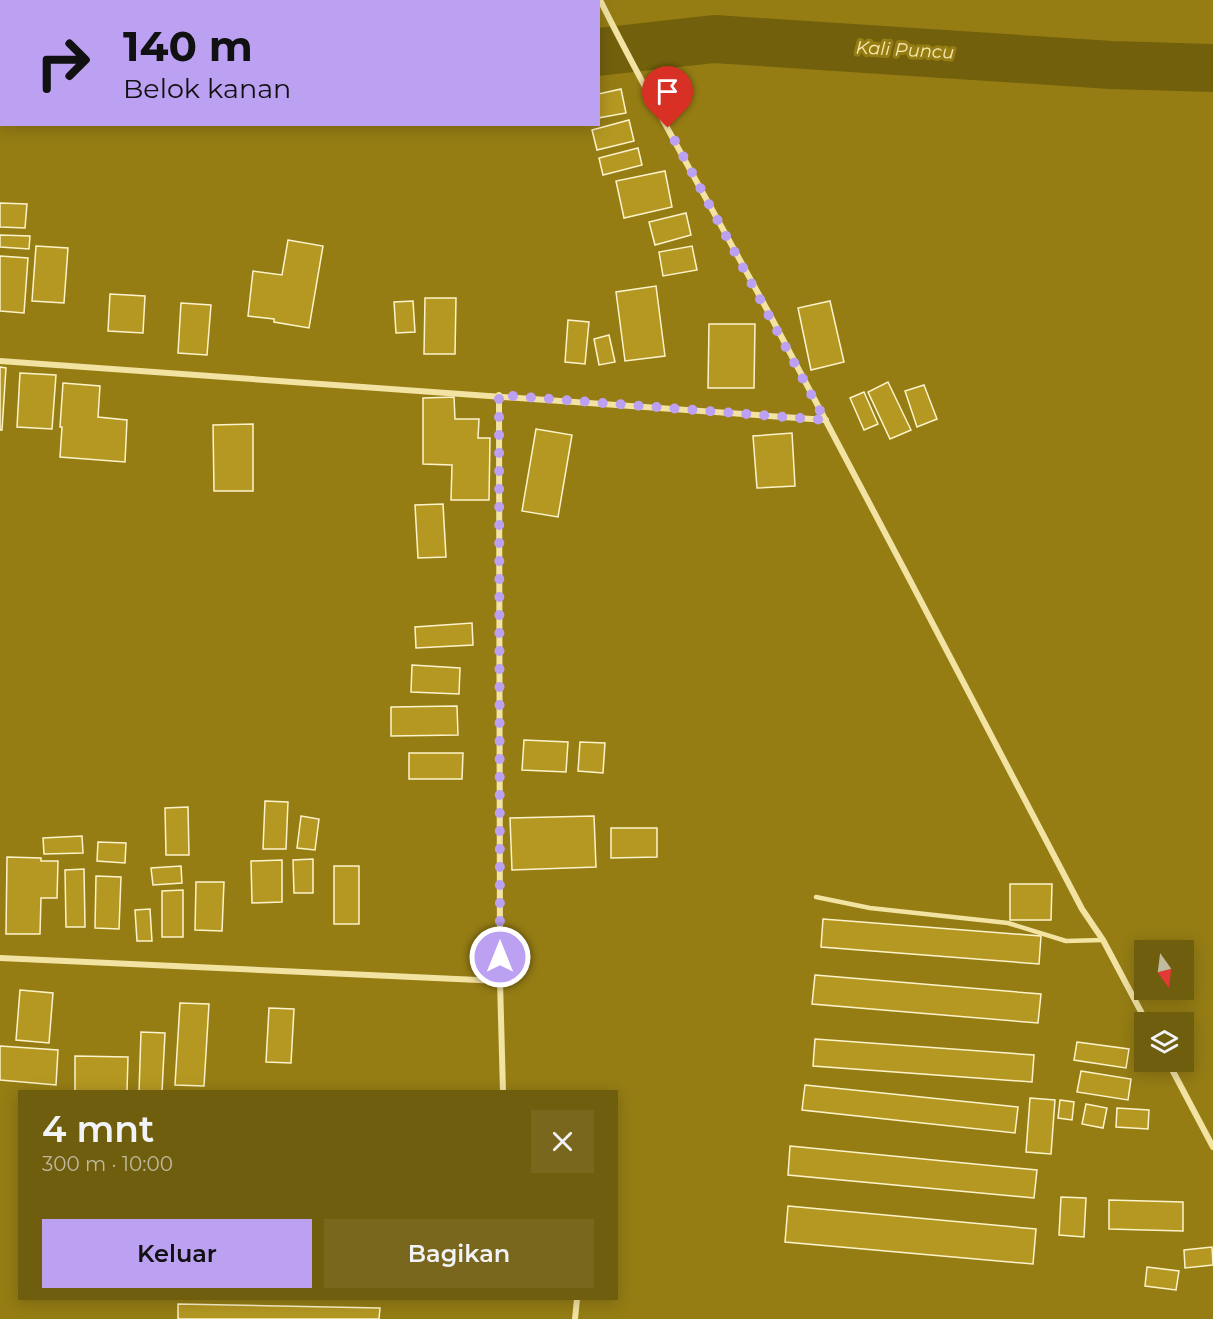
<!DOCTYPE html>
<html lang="id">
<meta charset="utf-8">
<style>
:root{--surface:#705e0f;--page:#78671d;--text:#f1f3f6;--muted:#c0ba9e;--accent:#bca0f2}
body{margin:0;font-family:Montserrat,sans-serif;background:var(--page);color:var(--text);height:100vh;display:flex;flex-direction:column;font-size:22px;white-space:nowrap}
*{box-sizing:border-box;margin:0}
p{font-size:20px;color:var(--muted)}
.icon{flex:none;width:33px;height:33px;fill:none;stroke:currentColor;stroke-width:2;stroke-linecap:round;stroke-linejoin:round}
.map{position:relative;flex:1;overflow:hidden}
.side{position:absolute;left:18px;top:1090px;width:600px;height:210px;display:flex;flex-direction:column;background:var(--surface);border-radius:0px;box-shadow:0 3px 15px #0003}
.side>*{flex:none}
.hud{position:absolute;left:0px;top:0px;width:600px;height:126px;box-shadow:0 3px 15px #0003;background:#bca0f2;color:#111;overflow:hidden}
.needle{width:39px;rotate:166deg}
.tools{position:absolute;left:1134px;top:940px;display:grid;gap:12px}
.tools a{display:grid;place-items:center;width:60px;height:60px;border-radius:0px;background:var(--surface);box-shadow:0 3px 15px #0003;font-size:30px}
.pin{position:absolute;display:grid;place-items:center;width:51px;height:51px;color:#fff;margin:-62px -26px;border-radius:50% 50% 50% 0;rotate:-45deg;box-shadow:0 0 6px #0007}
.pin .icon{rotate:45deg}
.me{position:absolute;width:66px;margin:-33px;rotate:0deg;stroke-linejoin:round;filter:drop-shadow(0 0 4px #0008)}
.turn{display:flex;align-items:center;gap:21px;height:126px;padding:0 24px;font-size:27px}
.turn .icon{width:78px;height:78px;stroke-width:2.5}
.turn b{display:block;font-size:42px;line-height:51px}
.round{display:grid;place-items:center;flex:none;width:63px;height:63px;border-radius:0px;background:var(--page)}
.overview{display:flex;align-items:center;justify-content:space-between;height:102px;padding:0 24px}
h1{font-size:36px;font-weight:600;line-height:45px}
.cta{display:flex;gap:12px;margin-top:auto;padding:12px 24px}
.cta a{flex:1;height:69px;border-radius:0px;background:var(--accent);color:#111;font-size:24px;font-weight:600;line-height:69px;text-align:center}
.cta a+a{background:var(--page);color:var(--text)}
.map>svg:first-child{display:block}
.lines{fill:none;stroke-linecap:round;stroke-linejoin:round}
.river{stroke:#72600c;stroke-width:48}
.building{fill:#b49822;stroke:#fdf3cb;stroke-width:1.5}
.lane{stroke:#f2e3a3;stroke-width:4.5}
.street{stroke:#f2e3a3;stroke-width:6}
.route{stroke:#bca0f2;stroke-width:10;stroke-dasharray:0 18}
.labels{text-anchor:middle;stroke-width:6;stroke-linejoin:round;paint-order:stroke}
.water-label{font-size:18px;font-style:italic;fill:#f9eab0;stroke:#957d14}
</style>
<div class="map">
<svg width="1213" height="1319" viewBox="0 0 1213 1319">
<rect width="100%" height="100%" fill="#957d14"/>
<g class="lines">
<!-- river -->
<g class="river">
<polyline points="598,52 714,39 1111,65 1213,68"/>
<polyline points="0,53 2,53"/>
</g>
</g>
<!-- building -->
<g class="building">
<polygon points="621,89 626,113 598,118 598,94"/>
<polygon points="629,120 634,141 597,150 592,130"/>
<polygon points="638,148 642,165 603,175 599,158"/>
<polygon points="665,171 672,207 624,218 616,181"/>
<polygon points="0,203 27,204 25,228 0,227"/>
<polygon points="686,213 691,235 655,245 649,222"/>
<polygon points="0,235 30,236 29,249 0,247"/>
<polygon points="288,240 323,246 309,328 274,322 274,319 248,316 253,271 282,275"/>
<polygon points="36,246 68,248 64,303 32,301"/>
<polygon points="692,246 697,270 663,276 659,252"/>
<polygon points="0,256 28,258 24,313 0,311"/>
<polygon points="656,286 665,356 625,361 616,292"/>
<polygon points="110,294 145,296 143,333 108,331"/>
<polygon points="425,298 456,298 455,354 424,354"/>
<polygon points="413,301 415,332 396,333 394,302"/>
<polygon points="830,301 844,362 811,370 798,308"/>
<polygon points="181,303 211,305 207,355 178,353"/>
<polygon points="568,320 589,322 585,364 565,362"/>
<polygon points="709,324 755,324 754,388 708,388"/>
<polygon points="609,335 615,362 599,365 594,339"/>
<polygon points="0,367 6,368 2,430 0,430"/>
<polygon points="20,373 56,375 52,429 17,427"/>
<polygon points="888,382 911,430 890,439 868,392"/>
<polygon points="63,383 100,386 98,417 127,420 125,462 60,457 62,427 60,427"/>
<polygon points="924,385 937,419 917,427 905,391"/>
<polygon points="864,392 878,424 864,430 850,398"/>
<polygon points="454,397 455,419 479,419 478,438 490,438 489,500 451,500 452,465 423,464 423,398"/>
<polygon points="253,424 253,491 214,491 213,425"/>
<polygon points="536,429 572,435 558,517 522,511"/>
<polygon points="792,433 795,486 757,488 753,436"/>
<polygon points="443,504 446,557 418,558 415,505"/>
<polygon points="472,623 473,645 416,648 415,627"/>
<polygon points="412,665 460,668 459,694 411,692"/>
<polygon points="457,706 458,735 391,736 391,707"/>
<polygon points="524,740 568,742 566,772 522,770"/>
<polygon points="580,742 605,743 603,773 578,771"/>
<polygon points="409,753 463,753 462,779 409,779"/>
<polygon points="265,801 288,802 286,849 263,849"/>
<polygon points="188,807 189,855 166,855 165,808"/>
<polygon points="301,816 319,819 315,850 297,848"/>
<polygon points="594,816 596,867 512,870 510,818"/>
<polygon points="611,828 657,828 657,857 611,858"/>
<polygon points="82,836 83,853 44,854 43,838"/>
<polygon points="98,842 126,843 125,863 97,861"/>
<polygon points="7,857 41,858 41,861 58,861 57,898 41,898 40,934 6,934"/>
<polygon points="313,859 313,893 294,893 293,860"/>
<polygon points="282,860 282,902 252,903 251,861"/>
<polygon points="181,866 182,883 153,885 151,868"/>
<rect x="334" y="866" width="25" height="58"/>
<polygon points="84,869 85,927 66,927 65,870"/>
<polygon points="96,876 121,877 119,929 95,928"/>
<polygon points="196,882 224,882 222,931 195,930"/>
<polygon points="1010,884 1052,884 1051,920 1010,920"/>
<polygon points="183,890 183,937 162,937 162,891"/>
<polygon points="150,909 152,941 137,941 135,910"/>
<polygon points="823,919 1041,936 1039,964 821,947"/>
<polygon points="815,975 1041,994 1038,1023 812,1004"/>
<polygon points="20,990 53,993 49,1043 16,1040"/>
<polygon points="180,1003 209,1004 204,1086 175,1085"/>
<polygon points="269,1008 294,1009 291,1063 266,1062"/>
<polygon points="141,1032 165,1033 162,1092 139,1092"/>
<polygon points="815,1039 1034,1055 1032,1082 813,1066"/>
<polygon points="1077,1042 1129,1049 1126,1068 1074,1060"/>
<polygon points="0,1046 58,1050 56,1085 0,1080"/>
<polygon points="75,1056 128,1057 127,1092 75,1092"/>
<polygon points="1081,1071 1131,1079 1128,1100 1077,1092"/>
<polygon points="805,1085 1018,1107 1015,1133 802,1110"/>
<polygon points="1030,1098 1055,1100 1051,1154 1026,1152"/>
<polygon points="1060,1100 1074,1102 1072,1120 1058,1118"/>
<polygon points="1086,1104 1107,1108 1103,1128 1082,1124"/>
<polygon points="1117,1108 1149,1110 1148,1129 1116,1127"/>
<polygon points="790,1146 1037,1170 1034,1198 788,1175"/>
<polygon points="1061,1197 1086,1198 1084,1237 1059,1235"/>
<polygon points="1109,1200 1183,1202 1183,1231 1109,1229"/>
<polygon points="788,1206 1036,1229 1033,1264 785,1242"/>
<polygon points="1212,1247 1213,1265 1185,1268 1184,1250"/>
<polygon points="1147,1267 1179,1271 1176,1290 1145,1286"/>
<polygon points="178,1304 380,1308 379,1319 178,1319"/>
</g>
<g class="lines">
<!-- lane -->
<polyline class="lane" points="816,897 870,908 1008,923 1066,941 1103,940"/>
<!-- street -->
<g class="street">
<path d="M600,0C656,113 720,221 779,332C881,524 981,716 1082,909L1103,940L1147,1023"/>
<polyline points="0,361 826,420"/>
<polyline points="499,395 500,981"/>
<polyline points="0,958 500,981 503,1092"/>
<polyline points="1168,1062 1213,1147"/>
<polyline points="575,1319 577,1299"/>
</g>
</g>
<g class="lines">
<!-- route -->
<polyline class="route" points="500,957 499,395 825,420 668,128"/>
</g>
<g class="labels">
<!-- water labels -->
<g class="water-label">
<text transform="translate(905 50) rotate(3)" y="6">Kali Puncu</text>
</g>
</g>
</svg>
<div class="tools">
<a><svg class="needle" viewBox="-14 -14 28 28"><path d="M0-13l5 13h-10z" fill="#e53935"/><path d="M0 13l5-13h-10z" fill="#c0ba9e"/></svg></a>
<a><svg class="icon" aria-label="layers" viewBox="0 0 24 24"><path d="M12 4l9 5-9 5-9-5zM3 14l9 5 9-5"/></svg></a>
</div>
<div class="pin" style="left:668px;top:128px;background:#d93025"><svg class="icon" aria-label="arrive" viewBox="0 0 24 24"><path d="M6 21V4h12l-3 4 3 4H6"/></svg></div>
<svg class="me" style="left:500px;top:957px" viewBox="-20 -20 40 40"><circle r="17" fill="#bca0f2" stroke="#fff" stroke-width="3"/><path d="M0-11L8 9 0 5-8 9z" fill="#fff"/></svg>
<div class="hud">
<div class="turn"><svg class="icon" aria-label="right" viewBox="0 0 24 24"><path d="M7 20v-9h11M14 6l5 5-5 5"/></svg><div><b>140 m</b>Belok kanan</div></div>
</div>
<section class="side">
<div class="overview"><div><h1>4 mnt</h1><p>300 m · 10:00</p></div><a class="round"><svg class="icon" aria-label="close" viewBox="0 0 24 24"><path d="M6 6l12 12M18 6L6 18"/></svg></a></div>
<div class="cta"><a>Keluar</a><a>Bagikan</a></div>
</section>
</div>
